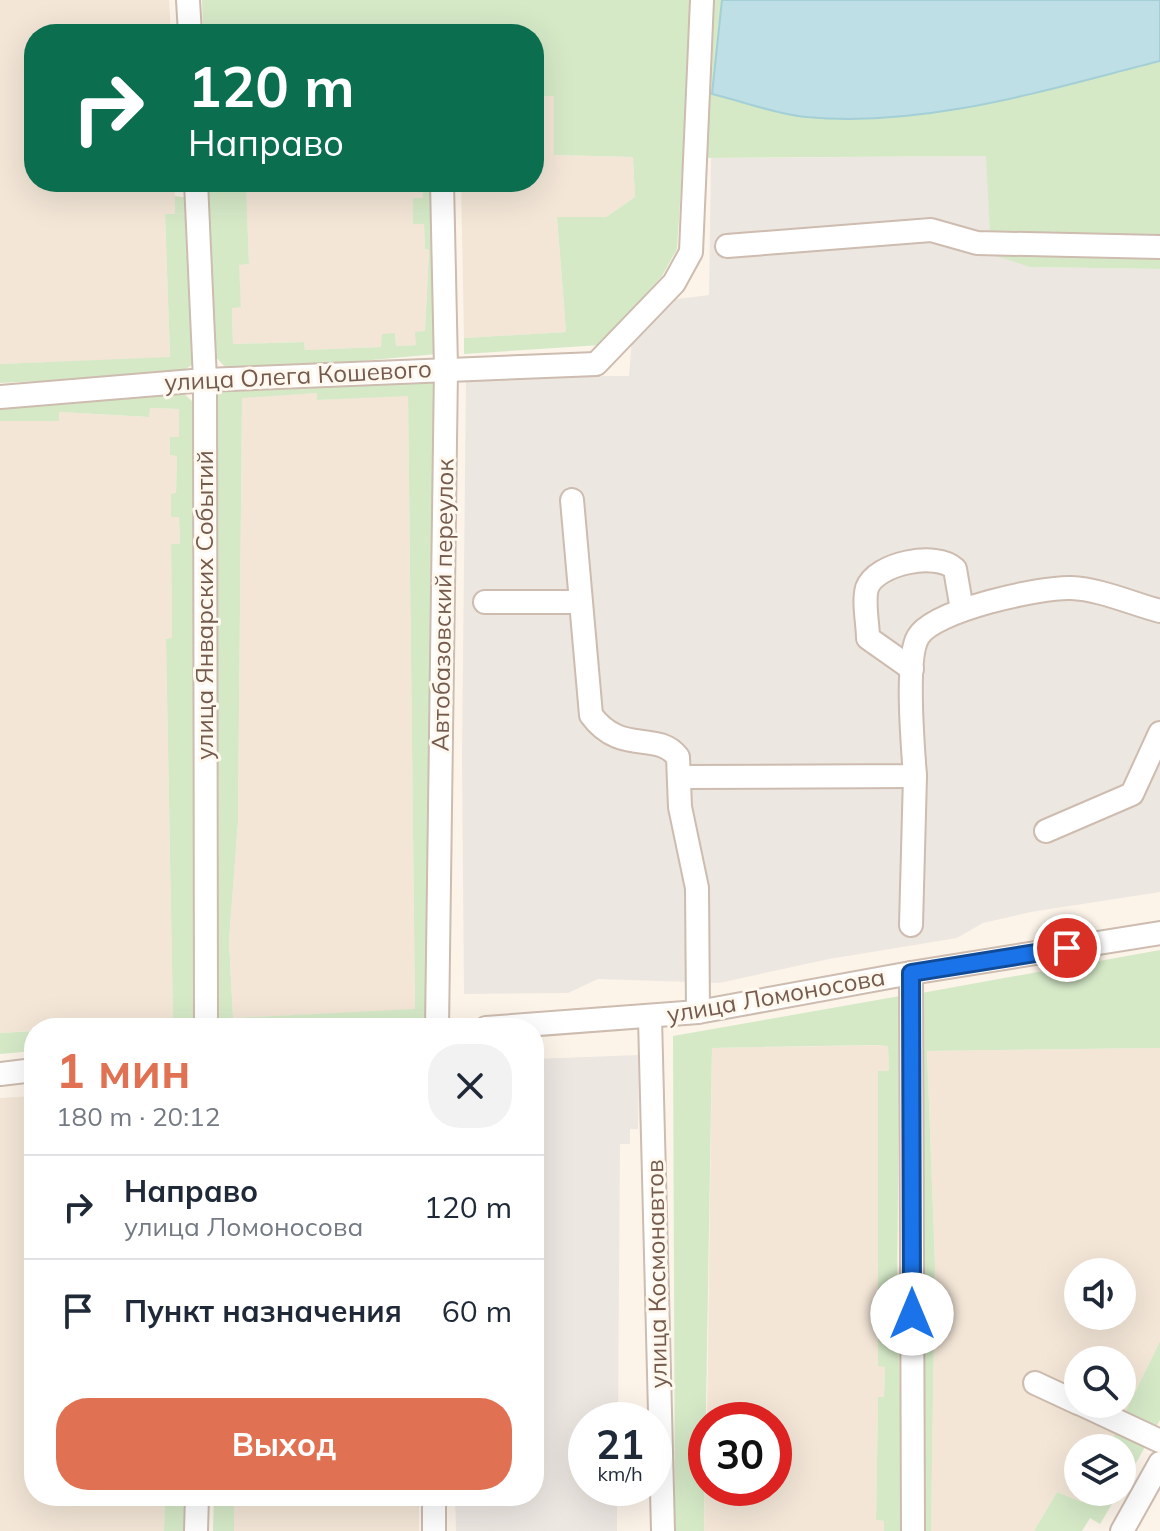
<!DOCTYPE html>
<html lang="ru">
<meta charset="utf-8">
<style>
:root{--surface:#fff;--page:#f2f2f3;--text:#1f2937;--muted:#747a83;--line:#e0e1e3;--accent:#e07253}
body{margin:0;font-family:Mulish,sans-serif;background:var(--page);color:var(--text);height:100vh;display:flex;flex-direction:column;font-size:30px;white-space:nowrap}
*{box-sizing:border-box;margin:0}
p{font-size:26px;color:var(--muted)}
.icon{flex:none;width:44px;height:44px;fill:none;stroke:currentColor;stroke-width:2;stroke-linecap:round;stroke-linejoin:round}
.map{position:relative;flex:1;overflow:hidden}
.side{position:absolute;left:24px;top:1018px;width:520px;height:488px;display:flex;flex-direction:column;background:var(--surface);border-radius:32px;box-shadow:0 8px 32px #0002}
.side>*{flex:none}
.guide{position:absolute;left:24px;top:24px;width:520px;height:168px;border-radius:32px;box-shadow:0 8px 32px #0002;background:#0b6e4f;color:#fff;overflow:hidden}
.buttons{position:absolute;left:1064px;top:1258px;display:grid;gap:16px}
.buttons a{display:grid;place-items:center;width:72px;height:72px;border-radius:50%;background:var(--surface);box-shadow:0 8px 32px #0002;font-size:40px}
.speed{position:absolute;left:568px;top:1402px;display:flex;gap:16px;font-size:40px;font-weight:700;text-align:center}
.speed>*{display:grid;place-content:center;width:104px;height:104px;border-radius:50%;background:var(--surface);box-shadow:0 8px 32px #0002;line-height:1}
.speed small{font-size:20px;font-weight:400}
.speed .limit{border:12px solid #d22;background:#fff;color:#111}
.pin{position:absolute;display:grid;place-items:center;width:68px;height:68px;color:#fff;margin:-34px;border:4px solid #fff;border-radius:50%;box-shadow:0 2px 8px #0007}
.me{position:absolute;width:88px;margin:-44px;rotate:0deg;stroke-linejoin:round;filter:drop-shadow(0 0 6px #0008)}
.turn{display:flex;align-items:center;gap:28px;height:168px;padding:0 32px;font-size:36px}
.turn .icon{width:104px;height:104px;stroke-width:2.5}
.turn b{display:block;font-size:56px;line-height:68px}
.round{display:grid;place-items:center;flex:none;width:84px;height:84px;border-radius:32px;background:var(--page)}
.summary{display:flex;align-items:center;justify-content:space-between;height:136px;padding:0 32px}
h1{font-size:48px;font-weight:700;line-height:60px;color:var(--accent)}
.primary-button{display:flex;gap:16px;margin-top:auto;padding:16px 32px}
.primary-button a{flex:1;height:92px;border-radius:32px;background:var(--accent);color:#fff;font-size:32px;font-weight:700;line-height:92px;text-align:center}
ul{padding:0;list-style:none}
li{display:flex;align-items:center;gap:24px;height:104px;padding:0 32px;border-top:2px solid var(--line)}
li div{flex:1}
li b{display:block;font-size:30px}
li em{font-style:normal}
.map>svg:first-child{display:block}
.residential{fill:#f3e6d7;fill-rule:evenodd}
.industrial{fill:#ede7e2}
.green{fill:#d5e9c7;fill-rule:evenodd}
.water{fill:#bddfe5;stroke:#a4cfd6;stroke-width:2}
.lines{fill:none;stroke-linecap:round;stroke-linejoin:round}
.minor-casing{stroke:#cdbcaf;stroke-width:26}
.minor{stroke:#fff;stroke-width:22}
.route-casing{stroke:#114b97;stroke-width:20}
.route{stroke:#1a73e8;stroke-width:14}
.labels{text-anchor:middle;stroke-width:6;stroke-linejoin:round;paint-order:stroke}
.street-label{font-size:24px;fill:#755b4d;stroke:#fef8ef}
</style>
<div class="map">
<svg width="1160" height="1531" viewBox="0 0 1160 1531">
<rect width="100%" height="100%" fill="#fcf4e9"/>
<!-- residential -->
<g class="residential">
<polygon points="0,0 169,0 171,34 34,34 34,182 174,182 176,214 165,215 170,358 0,364"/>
<polygon points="554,95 554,155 633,157 635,197 606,217 557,218 566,332 464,338 461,182 534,182 534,96"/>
<polygon points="246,182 422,182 423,198 413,198 413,223 424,224 425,249 429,250 425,331 416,345 396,346 395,333 382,347 305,350 304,342 233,344 232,307 241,306 238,265 249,264"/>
<polygon points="317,393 318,400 408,395 415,1010 233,1018 229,940 238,822 242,397"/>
<polygon points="149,408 179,409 179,438 171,437 177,455 176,494 172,517 179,516 180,544 171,545 172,639 166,639 173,1021 0,1033 0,421 59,421 59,412 148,417"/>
<polygon points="888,1045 889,1072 878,1072 878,1365 885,1366 884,1397 878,1398 876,1520 884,1521 884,1531 704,1531 706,1461 706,1488 774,1488 774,1420 707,1420 712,1048"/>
<path d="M1160,1048V1341L1108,1448H1078V1492H1087L1083,1502L1057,1492L1034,1531H931L935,1264L927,1051ZM1078,1272H1122V1316H1078ZM1078,1360H1122V1404H1078Z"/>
<polygon points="34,1096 34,1496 165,1496 164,1531 0,1531 0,1098"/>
<rect x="234" y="1496" width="185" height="35"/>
</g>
<!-- industrial -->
<g class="industrial">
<polygon points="987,156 990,238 1030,267 1160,269 1160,892 1031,912 983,923 957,938 829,959 719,983 598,979 568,993 464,994 462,757 466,376 629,376 632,337 661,301 709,295 711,158"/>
<polygon points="639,1055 638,1129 630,1129 630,1144 620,1144 618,1420 586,1420 586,1488 617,1488 617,1531 456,1531 455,1496 534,1496 534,1059"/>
</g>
<!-- green -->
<g class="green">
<polygon points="202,0 693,0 677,249 662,276 601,345 464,354 464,338 566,332 557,217 606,217 635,197 633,157 554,155 554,96 534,96 534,34 203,34"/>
<path d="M712,0H722L712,93C742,101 775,114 807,117C926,128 1045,90 1160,61V238H990L986,156L701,158Z"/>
<polygon points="208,182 246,182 249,264 239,265 241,307 232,308 233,344 304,342 305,350 381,347 382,334 395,333 396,346 416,345 415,332 425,331 429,250 425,249 424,224 413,224 413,198 423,198 422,182 435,182 437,354 240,372 225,367 214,355"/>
<polygon points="175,196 195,199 195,363 178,374 0,383 0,364 170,357 165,214 175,214"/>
<polygon points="992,250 1160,258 1160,269 1030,267 993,255"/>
<path d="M436,377L431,1020L308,1028H215L217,389ZM317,393V400L408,396L415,1009L233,1018L229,940L238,822L242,398Z"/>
<polygon points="182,392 193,402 199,421 193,1028 76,1028 173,1021 166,639 172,638 171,544 180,544 179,517 171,517 171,494 176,493 177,456 170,455 170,437 179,437 179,409 150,408 149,417 59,412 59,421 0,421 0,401"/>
<polygon points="1160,950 1160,1048 927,1051 935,1264 931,1531 917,1531 916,994"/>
<polygon points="900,996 897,1297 904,1531 884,1531 884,1521 876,1520 878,1397 884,1397 885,1367 878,1366 878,1071 889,1071 888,1046 878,1045 712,1048 704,1531 675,1531 673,1036"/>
<polygon points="34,1031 34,1051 0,1054 0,1033"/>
<polygon points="1160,1341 1160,1420 1122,1488 1122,1448 1108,1448"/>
<polygon points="1057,1492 1082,1502 1087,1492 1119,1492 1100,1524 1090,1518 1082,1531 1034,1531"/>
<polygon points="165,1496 190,1496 189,1531 164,1531"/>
<polygon points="214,1496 234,1496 234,1531 213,1531"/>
</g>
<!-- water -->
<path class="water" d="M722,0H1160V61C1045,90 926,128 806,117C775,114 742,101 712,94Z"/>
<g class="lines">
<!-- minor casing -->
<g class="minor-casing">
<g id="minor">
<polyline points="188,0 190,34"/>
<polyline points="196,182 205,380 206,1028"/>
<polyline points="727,246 931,230 977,243 1160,247"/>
<polyline points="0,397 205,380 596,364 674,283 691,252 702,0"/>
<path d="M572,500L591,715C621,756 657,730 678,757L680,807L697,888L698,1012"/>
<polyline points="485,602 580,602"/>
<path d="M912,669L868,638C868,624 863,602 867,588C876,563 937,551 955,569L962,610"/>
<path d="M681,777L915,776C913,748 905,659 918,637C933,610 1041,587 1071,588C1100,589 1133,604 1160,611"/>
<polyline points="1046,831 1132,794 1160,733"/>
<polyline points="911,925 915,776"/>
<polyline points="911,973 913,1531"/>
<polyline points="650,1018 663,1531"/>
<polyline points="437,1028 446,368 442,182"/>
<polyline points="486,1028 698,1012 911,973 1160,933"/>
<polyline points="0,1074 34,1070"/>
<polyline points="1035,1383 1078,1403"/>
<polyline points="1081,1404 1160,1441"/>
<polyline points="196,1531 197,1496"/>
<polyline points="434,1531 434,1496"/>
<polyline points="1122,1531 1160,1463"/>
</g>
</g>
<!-- minor -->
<use href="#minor" class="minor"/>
</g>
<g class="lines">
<!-- route casing -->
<g class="route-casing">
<polyline id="route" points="912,1314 911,973 1067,948"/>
</g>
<!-- route -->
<use href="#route" class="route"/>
</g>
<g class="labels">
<!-- street labels -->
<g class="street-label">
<text transform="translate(298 376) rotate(-3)" y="8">улица Олега Кошевого</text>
<text transform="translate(205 605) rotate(-90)" y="8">улица Январских Событий</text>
<text transform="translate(443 605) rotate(-89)" y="8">Автобазовский переулок</text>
<text transform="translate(776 996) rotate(-10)" y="8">улица Ломоносова</text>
<text transform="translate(657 1274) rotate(-91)" y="8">улица Космонавтов</text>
</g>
</g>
</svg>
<div class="buttons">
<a><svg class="icon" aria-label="sound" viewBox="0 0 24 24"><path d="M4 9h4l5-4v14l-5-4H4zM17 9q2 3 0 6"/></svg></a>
<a><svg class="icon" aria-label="search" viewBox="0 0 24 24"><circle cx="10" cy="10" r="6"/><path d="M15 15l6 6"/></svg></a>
<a><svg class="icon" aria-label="layers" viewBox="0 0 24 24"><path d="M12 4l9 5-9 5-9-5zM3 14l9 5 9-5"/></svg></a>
</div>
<div class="speed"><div>21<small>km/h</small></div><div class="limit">30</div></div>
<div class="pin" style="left:1067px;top:948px;background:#d93025"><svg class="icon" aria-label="arrive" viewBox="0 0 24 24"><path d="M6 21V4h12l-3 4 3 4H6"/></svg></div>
<svg class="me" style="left:912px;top:1314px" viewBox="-20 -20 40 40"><circle r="19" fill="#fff"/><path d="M0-13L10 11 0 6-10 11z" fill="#1a73e8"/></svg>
<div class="guide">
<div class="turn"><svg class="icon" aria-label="right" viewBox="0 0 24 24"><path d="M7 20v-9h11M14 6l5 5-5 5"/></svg><div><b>120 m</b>Направо</div></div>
</div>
<section class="side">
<div class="summary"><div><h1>1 мин</h1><p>180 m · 20:12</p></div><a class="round"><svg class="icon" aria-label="close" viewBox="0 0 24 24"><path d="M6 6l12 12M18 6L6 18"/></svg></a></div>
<ul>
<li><svg class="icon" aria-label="right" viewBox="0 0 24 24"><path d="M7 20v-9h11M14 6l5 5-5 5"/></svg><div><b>Направо</b><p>улица Ломоносова</p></div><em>120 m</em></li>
<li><svg class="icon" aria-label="arrive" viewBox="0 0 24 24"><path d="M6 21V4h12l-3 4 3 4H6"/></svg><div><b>Пункт назначения</b></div><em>60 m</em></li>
</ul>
<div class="primary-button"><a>Выход</a></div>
</section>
</div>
